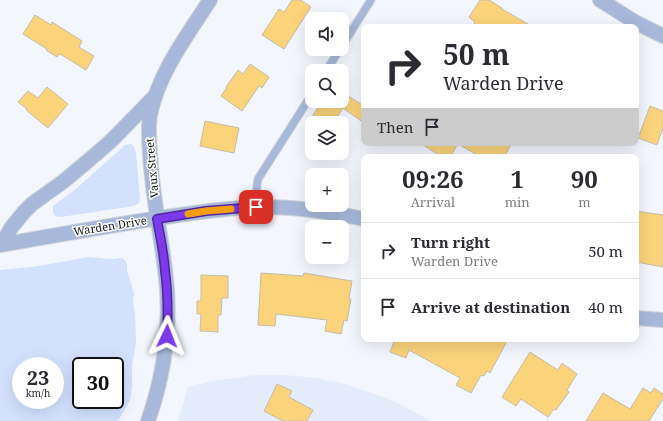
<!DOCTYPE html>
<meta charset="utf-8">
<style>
:root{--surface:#fff;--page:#f7f7f7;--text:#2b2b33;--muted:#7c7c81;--line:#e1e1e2}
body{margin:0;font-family:"Noto Serif",serif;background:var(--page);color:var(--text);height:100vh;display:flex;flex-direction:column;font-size:15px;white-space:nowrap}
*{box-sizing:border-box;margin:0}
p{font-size:13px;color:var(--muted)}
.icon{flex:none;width:22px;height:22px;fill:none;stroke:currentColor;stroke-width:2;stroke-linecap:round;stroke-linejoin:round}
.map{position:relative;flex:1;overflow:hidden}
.details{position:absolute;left:361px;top:154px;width:278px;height:188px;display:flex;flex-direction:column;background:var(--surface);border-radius:8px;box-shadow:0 4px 16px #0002}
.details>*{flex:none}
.hud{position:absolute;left:361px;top:24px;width:278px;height:122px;border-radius:8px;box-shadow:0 4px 16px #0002;background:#fff;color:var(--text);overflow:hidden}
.buttons{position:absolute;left:305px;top:12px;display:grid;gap:8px}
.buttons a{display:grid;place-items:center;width:44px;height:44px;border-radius:8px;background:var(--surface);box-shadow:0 4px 16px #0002;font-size:20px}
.speed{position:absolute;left:12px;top:357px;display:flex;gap:8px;font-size:20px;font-weight:700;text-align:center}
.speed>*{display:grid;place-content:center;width:52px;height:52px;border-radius:50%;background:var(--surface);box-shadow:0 4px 16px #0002;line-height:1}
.speed small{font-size:10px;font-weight:400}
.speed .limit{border:2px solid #111;border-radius:6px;background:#fff;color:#111}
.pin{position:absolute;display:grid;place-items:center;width:34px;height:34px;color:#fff;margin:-17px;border-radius:8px;box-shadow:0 2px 6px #0006}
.me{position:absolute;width:44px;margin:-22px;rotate:2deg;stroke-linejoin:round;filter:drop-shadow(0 0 3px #0008)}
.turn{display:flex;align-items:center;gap:14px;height:84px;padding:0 16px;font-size:18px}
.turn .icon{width:52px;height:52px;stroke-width:2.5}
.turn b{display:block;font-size:28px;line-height:34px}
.then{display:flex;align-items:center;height:38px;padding:0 16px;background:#0003;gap:8px;font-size:15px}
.eta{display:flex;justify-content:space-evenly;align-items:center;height:68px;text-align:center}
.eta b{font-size:24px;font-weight:700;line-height:28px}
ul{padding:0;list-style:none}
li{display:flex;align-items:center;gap:12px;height:56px;padding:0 16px;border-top:1px solid var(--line)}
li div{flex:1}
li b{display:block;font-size:15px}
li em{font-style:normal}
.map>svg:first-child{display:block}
.built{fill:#e5ecfb}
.green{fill:#d3e1ff;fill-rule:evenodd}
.building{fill:#fad37b;stroke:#c4bdac}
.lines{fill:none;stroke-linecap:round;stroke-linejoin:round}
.service-casing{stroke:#cfd2d9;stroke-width:9}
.minor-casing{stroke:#cfd2d9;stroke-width:16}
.service{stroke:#a7b8da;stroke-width:7}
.minor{stroke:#a7b8da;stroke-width:14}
.route-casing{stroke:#51269a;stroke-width:10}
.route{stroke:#7c3aed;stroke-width:7}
.slow{stroke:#f59e0b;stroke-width:7}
.labels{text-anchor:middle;stroke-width:3;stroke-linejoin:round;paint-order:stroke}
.street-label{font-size:11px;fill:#14161c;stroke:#fff}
</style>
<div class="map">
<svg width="663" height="421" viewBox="0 0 663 421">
<rect width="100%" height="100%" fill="#f3f6fd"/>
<!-- built -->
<polygon class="built" points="256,375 285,375 316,378 345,384 387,398 401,405 431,421 178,421 188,387 213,381"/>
<!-- green -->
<g class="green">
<polygon points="131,144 134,147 136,153 140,198 139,203 134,206 61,217 55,216 53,212 53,206 77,188 125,145"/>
<path d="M89,257L111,259L121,258L124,259L127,264V270L134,293L133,301L135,315L136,343L132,366V386L130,400L118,421H0V270L38,266ZM21,366H55V400H21ZM81,366H115V400H81Z"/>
</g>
<!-- building -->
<g class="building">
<polygon points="292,0 301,0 311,7 284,49 262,35 279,9 284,12"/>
<polygon points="480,0 489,0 502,8 502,9 533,27 472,27 475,22 469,17"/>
<polygon points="35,15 51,25 52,22 82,41 79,47 94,56 86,70 60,54 57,57 46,50 47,49 23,34"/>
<polygon points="250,64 269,77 262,88 259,86 242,111 221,96 227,87 226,87 238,70 243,74"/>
<polygon points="47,87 68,104 48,128 26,110 27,109 18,102 28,91 38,98"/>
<polygon points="342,92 364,106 364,123 343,108 333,123 308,123 322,101 342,101"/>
<polygon points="650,106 663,111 663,128 657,145 638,138"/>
<polygon points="205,121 239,128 234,153 200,146"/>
<polygon points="420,143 512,143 504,157 481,157 458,144 450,157 442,157"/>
<polygon points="636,211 663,215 663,267 636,262"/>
<polygon points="261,273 303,276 304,273 352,281 349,299 351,299 347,321 344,320 341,334 325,331 327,320 276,314 275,326 258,325"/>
<polygon points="201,275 228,276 228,298 222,298 221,313 221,315 218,315 218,332 200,331 201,314 197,314 197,301 201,301"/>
<polygon points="389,339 508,339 490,373 487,371 484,376 481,375 471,393 456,385 460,378 409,350 406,358 390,352 394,342"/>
<polygon points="530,352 558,370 562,363 577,374 567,390 569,392 556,410 554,409 548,417 521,399 516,406 502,397"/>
<polygon points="277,384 292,391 289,397 313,410 307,421 283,421 264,411"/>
<polygon points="643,388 651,393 654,388 663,394 663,399 649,421 586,421 603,393 630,409"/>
</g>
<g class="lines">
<!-- service casing -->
<g class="service-casing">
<g id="service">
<polyline points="342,46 371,0"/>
<polyline points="326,71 340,49"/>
<polyline points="256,207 257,185 258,179 312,94"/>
</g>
</g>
<!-- minor casing -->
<g class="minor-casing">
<g id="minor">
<polyline points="600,0 635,22 663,36"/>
<polyline points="2,244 11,228 24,212 32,204 64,181 89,160 111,141 155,96"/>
<path d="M0,245C51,236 102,227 153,219C187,214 221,208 255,207C292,206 328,211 364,219"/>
<polyline points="636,318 663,320"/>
<path d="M148,421C165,372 172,320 165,269C160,230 152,193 150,154C149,142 148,128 150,115C159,72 187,36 210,0"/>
</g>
</g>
<!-- service -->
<use href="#service" class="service"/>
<!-- minor -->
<use href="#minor" class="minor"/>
</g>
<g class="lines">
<!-- route casing -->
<g class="route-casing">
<path id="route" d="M167,336C168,314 168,292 165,271C164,253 160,236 157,219L206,211L256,207"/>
</g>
<!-- route -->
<use href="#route" class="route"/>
<!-- slow -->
<polyline class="slow" points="188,214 206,211 231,209"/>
</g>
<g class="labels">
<!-- street labels -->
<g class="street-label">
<text transform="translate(152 168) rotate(-95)" y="4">Vaux Street</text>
<text transform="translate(110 226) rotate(-9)" y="4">Warden Drive</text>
</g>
</g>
</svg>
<div class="buttons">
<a><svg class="icon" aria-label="sound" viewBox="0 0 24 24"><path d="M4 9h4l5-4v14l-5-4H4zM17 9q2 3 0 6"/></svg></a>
<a><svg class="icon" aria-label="search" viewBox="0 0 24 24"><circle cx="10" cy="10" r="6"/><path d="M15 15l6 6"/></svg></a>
<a><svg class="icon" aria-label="layers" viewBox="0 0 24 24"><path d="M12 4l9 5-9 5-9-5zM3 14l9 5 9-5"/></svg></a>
<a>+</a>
<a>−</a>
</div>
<div class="speed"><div>23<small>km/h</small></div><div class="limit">30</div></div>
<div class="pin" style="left:256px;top:207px;background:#d93025"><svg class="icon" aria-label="arrive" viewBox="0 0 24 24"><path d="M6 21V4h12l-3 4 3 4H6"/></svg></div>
<svg class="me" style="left:167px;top:336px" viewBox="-20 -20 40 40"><path d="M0-17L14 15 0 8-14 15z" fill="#7c3aed" stroke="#fff" stroke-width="4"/></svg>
<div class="hud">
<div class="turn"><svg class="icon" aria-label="right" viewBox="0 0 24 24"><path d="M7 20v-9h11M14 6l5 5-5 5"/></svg><div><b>50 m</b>Warden Drive</div></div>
<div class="then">Then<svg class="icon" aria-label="arrive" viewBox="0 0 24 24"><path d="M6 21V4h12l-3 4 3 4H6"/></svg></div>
</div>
<section class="details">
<div class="eta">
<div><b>09:26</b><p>Arrival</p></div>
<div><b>1</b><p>min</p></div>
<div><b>90</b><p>m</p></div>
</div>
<ul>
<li><svg class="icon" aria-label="right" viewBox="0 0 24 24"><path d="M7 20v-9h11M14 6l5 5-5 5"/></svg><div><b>Turn right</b><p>Warden Drive</p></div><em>50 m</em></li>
<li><svg class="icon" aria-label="arrive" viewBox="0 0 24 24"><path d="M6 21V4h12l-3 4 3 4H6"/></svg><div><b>Arrive at destination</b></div><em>40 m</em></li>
</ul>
</section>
</div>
